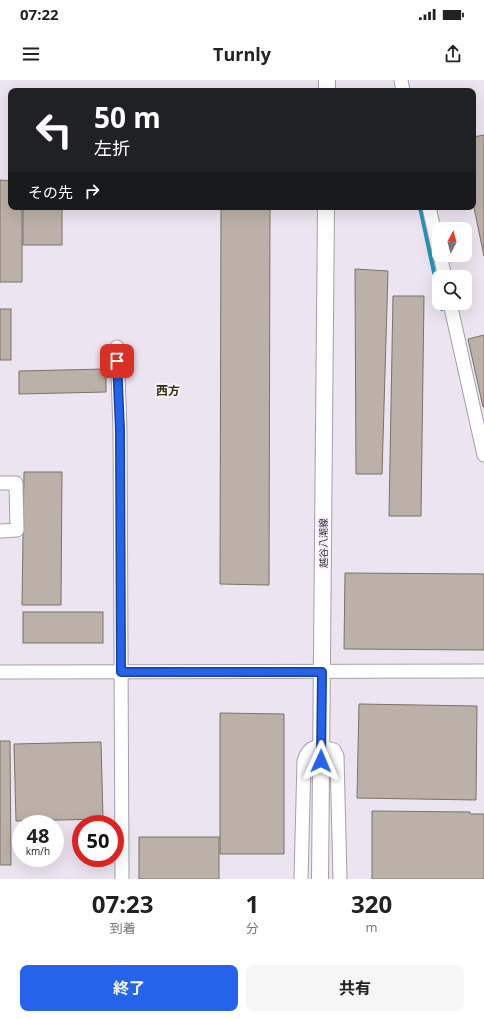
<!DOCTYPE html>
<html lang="ja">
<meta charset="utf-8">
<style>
:root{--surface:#fff;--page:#f6f6f6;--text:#222;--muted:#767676;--accent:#2563eb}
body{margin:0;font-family:"Open Sans","Noto Sans JP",sans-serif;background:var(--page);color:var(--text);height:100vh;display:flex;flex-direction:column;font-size:15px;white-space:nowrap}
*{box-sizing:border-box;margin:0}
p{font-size:13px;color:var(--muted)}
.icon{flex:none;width:22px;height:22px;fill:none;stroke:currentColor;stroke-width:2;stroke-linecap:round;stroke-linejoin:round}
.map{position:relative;height:799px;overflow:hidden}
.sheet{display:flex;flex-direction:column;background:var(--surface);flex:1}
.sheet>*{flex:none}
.hud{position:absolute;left:8px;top:8px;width:468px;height:122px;border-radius:8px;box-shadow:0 4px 16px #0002;background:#202124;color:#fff;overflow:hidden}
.needle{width:26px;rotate:7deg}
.tools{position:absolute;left:432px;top:142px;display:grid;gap:8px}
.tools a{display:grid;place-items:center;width:40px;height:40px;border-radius:8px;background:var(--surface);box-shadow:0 4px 16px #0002;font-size:20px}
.speed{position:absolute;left:12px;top:735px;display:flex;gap:8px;font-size:20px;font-weight:700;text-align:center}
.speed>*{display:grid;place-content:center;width:52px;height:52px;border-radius:50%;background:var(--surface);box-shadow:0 4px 16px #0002;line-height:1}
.speed small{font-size:10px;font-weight:400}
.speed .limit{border:6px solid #d22;background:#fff;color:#111}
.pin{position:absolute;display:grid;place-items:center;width:34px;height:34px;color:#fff;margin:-17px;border-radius:8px;box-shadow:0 2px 6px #0006}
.me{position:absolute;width:44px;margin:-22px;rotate:1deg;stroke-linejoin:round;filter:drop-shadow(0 0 3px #0008)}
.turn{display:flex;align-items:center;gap:14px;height:84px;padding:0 20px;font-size:18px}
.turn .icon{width:52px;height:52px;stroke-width:2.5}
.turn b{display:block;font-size:28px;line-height:34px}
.then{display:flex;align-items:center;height:38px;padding:0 20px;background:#0003;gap:8px;font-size:15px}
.eta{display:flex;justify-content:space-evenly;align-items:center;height:68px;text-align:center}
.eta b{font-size:24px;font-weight:700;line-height:28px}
.button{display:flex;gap:8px;margin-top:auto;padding:8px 20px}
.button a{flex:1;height:46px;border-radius:8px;background:var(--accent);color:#fff;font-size:16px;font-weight:700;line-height:46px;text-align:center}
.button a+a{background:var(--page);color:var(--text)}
.status{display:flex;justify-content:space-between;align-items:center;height:28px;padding:0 20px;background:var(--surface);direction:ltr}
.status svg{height:11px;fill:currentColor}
header{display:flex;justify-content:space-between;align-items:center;height:52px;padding:0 20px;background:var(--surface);font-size:18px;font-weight:700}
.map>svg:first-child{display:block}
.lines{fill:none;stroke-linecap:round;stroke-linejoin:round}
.stream{stroke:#1f97b8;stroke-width:4}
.building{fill:#bcb1a8;stroke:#7b7168}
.minor-casing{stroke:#a69eaa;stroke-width:15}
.major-casing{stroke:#a69eaa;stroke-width:18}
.minor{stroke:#fff;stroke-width:13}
.major{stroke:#fff;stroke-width:16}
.route-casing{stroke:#184099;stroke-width:10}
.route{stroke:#2563eb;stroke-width:7}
.labels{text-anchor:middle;stroke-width:4;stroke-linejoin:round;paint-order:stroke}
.street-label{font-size:10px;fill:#333035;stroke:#f9f1fd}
.quarter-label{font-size:12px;font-weight:bold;fill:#313107;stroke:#f9f1fd}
</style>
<div class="status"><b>07:22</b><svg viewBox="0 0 49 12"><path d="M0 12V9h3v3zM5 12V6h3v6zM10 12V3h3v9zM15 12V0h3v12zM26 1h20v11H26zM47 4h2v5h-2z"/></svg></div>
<header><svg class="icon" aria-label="menu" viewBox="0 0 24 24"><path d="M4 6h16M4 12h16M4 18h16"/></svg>Turnly<svg class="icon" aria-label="share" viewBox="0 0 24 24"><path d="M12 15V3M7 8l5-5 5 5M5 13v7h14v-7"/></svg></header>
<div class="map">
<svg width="484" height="799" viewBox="0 0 484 799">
<rect width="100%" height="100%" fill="#ece4f0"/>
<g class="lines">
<!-- stream -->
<g class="stream">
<polyline points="420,127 439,216"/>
<polyline points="440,223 442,229"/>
</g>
</g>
<!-- building -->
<g class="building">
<polygon points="484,55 484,176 473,123 473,57"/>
<polygon points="0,100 11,101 11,127 22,127 22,202 0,202"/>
<rect x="23" y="127" width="39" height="38"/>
<polygon points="221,127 270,127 269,505 220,504"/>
<polygon points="355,189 388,191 382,394 356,394"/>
<polygon points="393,216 424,216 421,436 389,436"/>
<rect x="0" y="229" width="11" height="51"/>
<polygon points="484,255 484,327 483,327 468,259"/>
<polygon points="106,289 106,312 19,314 19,291"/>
<polygon points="24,392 62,392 61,525 22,525"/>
<polygon points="345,493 484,494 484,570 344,569"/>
<rect x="23" y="532" width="80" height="31"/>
<polygon points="359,624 477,626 476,720 357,718"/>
<polygon points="220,633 284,634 284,774 220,774"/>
<polygon points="0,661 10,661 11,785 0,785"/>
<polygon points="101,662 103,739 16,741 14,664"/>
<polygon points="372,731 470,732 470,734 484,734 484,799 372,799"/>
<rect x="139" y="757" width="80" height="42"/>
</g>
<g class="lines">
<!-- minor casing -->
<g class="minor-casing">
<g id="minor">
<polyline points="401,0 403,11"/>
<polyline points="429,127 439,172"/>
<polyline points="440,175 445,197"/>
<polyline points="450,223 484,375"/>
<polyline points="117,267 120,350 122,799"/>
<polyline points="0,403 16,403 17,450 0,451"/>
<polyline points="0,592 484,591"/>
<path d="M301,799L304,681C309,664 319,665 334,670L337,676L340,799"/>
</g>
</g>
<!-- major casing -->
<g class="major-casing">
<g id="major">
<polyline points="327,11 327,0"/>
<polyline points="320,799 326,127"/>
</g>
</g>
<!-- minor -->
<use href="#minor" class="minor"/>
<!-- major -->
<use href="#major" class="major"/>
</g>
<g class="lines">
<!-- route casing -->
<g class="route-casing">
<polyline id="route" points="117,281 120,350 121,592 322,592 321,681"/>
</g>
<!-- route -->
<use href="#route" class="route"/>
</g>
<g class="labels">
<!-- street labels -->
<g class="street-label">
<text transform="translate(323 463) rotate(-90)" y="4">越谷八潮線</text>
</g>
<!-- quarter labels -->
<g class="quarter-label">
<text x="168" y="315">西方</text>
</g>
</g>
</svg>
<div class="tools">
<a><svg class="needle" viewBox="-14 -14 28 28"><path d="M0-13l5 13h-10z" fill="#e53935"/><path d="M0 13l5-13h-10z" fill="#767676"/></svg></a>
<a><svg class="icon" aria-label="search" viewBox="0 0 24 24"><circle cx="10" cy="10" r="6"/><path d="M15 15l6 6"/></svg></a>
</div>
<div class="speed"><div>48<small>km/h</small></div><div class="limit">50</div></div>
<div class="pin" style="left:117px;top:281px;background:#d93025"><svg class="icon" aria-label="arrive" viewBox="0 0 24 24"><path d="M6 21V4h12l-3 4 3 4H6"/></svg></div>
<svg class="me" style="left:321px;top:681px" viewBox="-20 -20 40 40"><path d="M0-17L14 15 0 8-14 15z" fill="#2563eb" stroke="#fff" stroke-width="4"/></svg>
<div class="hud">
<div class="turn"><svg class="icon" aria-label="left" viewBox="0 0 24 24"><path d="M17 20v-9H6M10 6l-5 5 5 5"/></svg><div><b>50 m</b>左折</div></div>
<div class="then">その先<svg class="icon" aria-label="right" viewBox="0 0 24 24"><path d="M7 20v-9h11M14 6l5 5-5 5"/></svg></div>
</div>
</div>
<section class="sheet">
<div class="eta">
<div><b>07:23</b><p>到着</p></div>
<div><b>1</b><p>分</p></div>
<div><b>320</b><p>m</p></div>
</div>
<div class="button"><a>終了</a><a>共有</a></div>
</section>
